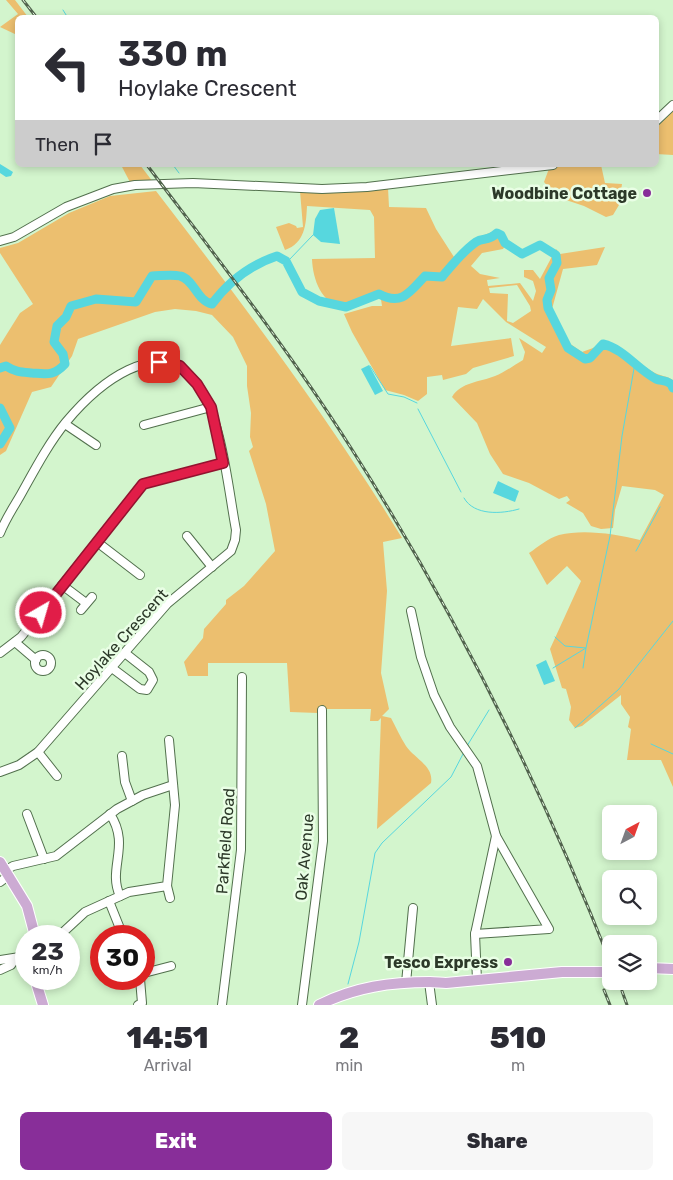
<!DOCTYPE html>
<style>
:root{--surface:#fff;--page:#f7f7f7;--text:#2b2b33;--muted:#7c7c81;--accent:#882e99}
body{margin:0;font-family:Rubik,sans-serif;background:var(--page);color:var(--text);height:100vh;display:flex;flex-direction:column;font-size:19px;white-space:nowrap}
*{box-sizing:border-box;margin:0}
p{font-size:16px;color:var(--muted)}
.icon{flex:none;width:28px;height:28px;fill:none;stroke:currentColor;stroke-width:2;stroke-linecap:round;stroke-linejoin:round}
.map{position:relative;height:1005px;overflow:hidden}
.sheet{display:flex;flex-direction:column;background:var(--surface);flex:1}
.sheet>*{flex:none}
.top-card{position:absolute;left:15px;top:15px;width:644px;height:152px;border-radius:8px;box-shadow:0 2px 8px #0003;background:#fff;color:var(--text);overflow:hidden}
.needle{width:32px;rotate:41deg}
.controls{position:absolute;left:602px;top:805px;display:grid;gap:10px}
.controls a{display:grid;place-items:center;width:55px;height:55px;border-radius:8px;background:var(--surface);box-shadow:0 2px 8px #0003;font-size:25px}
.speed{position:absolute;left:15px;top:925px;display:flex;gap:10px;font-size:25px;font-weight:700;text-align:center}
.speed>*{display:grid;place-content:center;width:65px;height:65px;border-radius:50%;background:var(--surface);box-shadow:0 2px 8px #0003;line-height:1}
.speed small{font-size:12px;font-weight:400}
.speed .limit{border:8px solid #d22;background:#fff;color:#111}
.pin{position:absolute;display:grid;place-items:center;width:42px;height:42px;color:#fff;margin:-21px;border-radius:10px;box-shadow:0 2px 8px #0006}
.me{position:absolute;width:55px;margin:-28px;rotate:38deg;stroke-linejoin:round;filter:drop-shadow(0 0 4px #0008)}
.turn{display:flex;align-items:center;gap:18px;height:105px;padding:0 20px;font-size:22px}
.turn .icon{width:65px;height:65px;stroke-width:2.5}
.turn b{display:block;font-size:35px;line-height:42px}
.then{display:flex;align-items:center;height:48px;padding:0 20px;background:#0003;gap:10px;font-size:19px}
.eta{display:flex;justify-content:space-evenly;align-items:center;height:85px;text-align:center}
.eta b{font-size:30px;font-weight:800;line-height:35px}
.button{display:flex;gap:10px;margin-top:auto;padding:10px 20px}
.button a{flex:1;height:58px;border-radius:8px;background:var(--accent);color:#fff;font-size:20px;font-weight:800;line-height:58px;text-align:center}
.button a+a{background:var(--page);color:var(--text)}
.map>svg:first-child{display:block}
.green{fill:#ecbf6f;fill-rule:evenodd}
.water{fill:#57d7de}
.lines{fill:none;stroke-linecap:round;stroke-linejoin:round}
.stream{stroke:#57d7de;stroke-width:1}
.river{stroke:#57d7de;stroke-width:9}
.minor-casing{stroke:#52704d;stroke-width:10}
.major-casing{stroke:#fff;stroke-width:12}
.minor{stroke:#fff;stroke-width:8}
.major{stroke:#ccabd3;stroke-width:10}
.rail-casing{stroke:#51634d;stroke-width:3}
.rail{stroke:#e9fee5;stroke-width:1;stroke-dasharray:4;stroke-linecap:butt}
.route-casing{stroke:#92132f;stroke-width:12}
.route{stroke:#e11d48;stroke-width:9}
.poi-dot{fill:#882e99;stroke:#e9fee5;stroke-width:2}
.labels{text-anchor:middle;stroke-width:5;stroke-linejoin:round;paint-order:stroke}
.poi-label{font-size:16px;font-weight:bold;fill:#2c3929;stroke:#e9fee5;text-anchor:end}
.street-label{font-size:16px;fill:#2c3929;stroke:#e9fee5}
</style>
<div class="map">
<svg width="673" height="1005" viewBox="0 0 673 1005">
<rect width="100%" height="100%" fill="#d3f5cd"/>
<!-- green -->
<g class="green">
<polygon points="6,0 15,0 28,17 18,18 17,35 0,27 18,14"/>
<polygon points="673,111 673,155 656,154 656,128"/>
<polygon points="121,165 140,165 153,182 132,186"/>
<polygon points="601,165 605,183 622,184 619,205 613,215 606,217 584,206 557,197 544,182 550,166"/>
<path d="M388,188L389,207L426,208L436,229L454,257L474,239L497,230L503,233L508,241L503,249L482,253L471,266L480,274L500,278L487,280L488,286L520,283L533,301L536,291L533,281L524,277V270H533L540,279L556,249L560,254L605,247L597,265L563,269L552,309L569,343L582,352L593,348L604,341C624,346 636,363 655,373C661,376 667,376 673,380V787L661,760H627L631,729L628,727L630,717L621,704V695L582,726L575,728L569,720L571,707L566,689L562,688L550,649L581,581L567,566L547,585L529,553C538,547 548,538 559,535C584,529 615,534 640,540L664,495L655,490L622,486L615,510L613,528L601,529L591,526L583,513L566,503L570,500L567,496L559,499L529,483L503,474L490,454L477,423L452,397C461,382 480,382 495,376C504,373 514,365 523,360L525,352L519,338L542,353L546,347L506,322L483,299L477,309L458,307L451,346L511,338L514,356L473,368L466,374L443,380L442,375L427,377V394L418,401L404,395L385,390L352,332L344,314L372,306H382L380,293C370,293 364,300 355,303C325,314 313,283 312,259L375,258L374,217L370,210L307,206C306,225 305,243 285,250L276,227L289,223L296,226L297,228L303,227L300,191ZM517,285L530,306L531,311L513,323L507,321L508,294L490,293L489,288Z"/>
<path d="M156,191C243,304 328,417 402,538L383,542L387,591L381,673L389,709L382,716L391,718C396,727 400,737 406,746C415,759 434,766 431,783L377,829L381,718L378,721H370L371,709H319L318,713L290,712L287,663H208V676H188L184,662L203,638L204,629L226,604V600L244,586L275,551L266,504L249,451L253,447L250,437L251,413L247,386V366L233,337L212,315L196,311L175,309L155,312L78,339L72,356L51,387L32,392L6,451L0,455V345L20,313L33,304L0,253V248L18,243L69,213L110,196Z"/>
</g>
<!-- water -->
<g class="water">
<polygon points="0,164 13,172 11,176 6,177 0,173"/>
<polygon points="334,208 340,244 321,242 313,235 315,219 320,210"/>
<polygon points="369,365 383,391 375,395 361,369"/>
<polygon points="498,481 519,491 515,502 493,493"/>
<polygon points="546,660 555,681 544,685 536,665"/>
</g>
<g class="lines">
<!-- stream -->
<g class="stream">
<polyline points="63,10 68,18"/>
<polyline points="80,18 82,18"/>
<polyline points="173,165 179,173"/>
<polyline points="286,261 289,260 313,235"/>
<polyline points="370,366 388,394 404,397 417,403"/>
<polyline points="418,409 461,492"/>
<path d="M464,498C474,516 502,514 519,509"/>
<polyline points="636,551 660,507"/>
<polyline points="555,637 565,646 586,648 583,668"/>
<polyline points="553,668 586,648 610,536 622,436 635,363"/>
<polyline points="575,728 619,689 673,621"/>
<polyline points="651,744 673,754"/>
<polyline points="467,746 489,710"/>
<polyline points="348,984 359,942 375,853 382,843 451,777 463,754"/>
</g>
<!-- river -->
<g class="river">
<path d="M0,368L6,366C15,372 21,372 32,373C47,374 54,376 65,364L63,354L54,342L57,326L66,317L71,306L96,299L136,302L152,276C160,276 172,274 180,276C194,279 197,301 212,304C229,281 250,265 277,256L286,261L302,292L319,301L346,307L379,294C402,306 410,292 425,276L442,277C452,265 463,251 476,242C483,237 488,242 497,233L501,235L505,243L522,254L540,245L556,255L557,263L549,278L551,290L547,300L548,308L568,348L585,359L590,358L603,344C624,349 637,369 656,379C661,381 666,380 671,384L673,388"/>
<polyline points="0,408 10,428 0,444"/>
</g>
<!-- minor casing -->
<g class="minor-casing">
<g id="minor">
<polyline points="656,121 673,105"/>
<polyline points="0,241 14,237 66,207 113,189 135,185 193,183 322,189 367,187 553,165"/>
<polyline points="65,424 96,445"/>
<polyline points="144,425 211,407"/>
<path d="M0,533C5,520 13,508 20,496C34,471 48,444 66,422C96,386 158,332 197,384C222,418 228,488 236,530L235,540L231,551L167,604L38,752L19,765L0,772"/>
<polyline points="187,536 212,567"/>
<polyline points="97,542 140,575"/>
<polyline points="62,585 86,603"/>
<polyline points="81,610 92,597"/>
<polyline points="411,611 421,657 434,695 450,727 477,766 496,836 475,934 477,980"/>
<polyline points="15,642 36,660"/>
<polyline points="0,653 21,637 143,484 223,463"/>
<circle cx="43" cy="663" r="8"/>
<polyline points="112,668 140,689 147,690 153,680 149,672 125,653"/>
<polyline points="38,752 57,776"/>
<polyline points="122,756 125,782 132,801"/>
<polyline points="27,814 44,859"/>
<path d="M110,814C131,846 107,868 120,896"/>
<polyline points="6,870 13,866 56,856 117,809 143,795 173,785"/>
<polyline points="0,882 4,879"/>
<polyline points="167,886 170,898"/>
<polyline points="109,901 123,936"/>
<polyline points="475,934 549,929 496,836"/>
<polyline points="59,936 85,912 129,892 167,886 175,805 169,740"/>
<polyline points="0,960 26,956"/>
<polyline points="0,970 11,965 16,958"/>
<polyline points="144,973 171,966"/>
<polyline points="429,982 432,1005"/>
<polyline points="406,983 413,908"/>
<polyline points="138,1005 142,1003 140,979"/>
<polyline points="222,1005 241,850 242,677"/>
<polyline points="302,1005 323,841 322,710"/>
</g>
</g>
<!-- major casing -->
<g class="major-casing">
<g id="major">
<polyline points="0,862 27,906 35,936"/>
<polyline points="649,968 673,969"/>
<polyline points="35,979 43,1005"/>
<path d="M319,1005C355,987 391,982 430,982C436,982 441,983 446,983L562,972H611"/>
</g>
</g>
<!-- minor -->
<use href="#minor" class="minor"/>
<!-- major -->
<use href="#major" class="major"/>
<!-- rail casing -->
<g class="rail-casing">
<g id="rail">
<polyline points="23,0 37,18"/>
<path d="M147,165C217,258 289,350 351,448C455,611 540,784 611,964"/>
<polyline points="604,990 610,1005"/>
<polyline points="622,991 627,1005"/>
</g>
</g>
<!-- rail -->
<use href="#rail" class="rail"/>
</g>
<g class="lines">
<!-- route casing -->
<g class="route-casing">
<polyline id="route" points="41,613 143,484 223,463 211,407 197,384 180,366 159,362"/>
</g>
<!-- route -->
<use href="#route" class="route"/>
</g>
<!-- markers -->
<g class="poi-dot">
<circle cx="647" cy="193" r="5"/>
<circle cx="508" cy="962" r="5"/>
</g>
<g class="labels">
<!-- poi labels -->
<g class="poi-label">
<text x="637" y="199">Woodbine Cottage</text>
<text x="498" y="968">Tesco Express</text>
</g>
<!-- street labels -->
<g class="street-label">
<text transform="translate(121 639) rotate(-48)" y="6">Hoylake Crescent</text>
<text transform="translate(225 841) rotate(-86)" y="6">Parkfield Road</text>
<text transform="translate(304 857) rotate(-85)" y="6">Oak Avenue</text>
</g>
</g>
</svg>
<div class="controls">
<a><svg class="needle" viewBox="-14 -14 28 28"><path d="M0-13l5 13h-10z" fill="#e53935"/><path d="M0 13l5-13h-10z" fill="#7c7c81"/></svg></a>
<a><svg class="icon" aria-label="search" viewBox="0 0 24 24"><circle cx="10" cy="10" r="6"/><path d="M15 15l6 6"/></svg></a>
<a><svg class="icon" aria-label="layers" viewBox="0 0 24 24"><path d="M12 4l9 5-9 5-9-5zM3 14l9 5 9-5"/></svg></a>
</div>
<div class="speed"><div>23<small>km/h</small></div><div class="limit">30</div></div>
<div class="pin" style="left:159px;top:362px;background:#d93025"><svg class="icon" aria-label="arrive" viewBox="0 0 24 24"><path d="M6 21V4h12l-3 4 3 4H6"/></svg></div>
<svg class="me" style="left:41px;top:613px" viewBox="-20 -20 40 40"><circle r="17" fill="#e11d48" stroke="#fff" stroke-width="3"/><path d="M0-11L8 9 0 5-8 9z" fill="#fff"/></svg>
<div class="top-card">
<div class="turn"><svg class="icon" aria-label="left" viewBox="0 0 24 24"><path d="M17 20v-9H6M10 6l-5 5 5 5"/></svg><div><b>330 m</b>Hoylake Crescent</div></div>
<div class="then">Then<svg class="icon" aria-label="arrive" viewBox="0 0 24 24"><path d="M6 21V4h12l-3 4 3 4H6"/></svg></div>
</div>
</div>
<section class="sheet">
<div class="eta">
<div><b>14:51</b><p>Arrival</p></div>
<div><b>2</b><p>min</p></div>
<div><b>510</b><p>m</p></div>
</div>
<div class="button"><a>Exit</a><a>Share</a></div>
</section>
